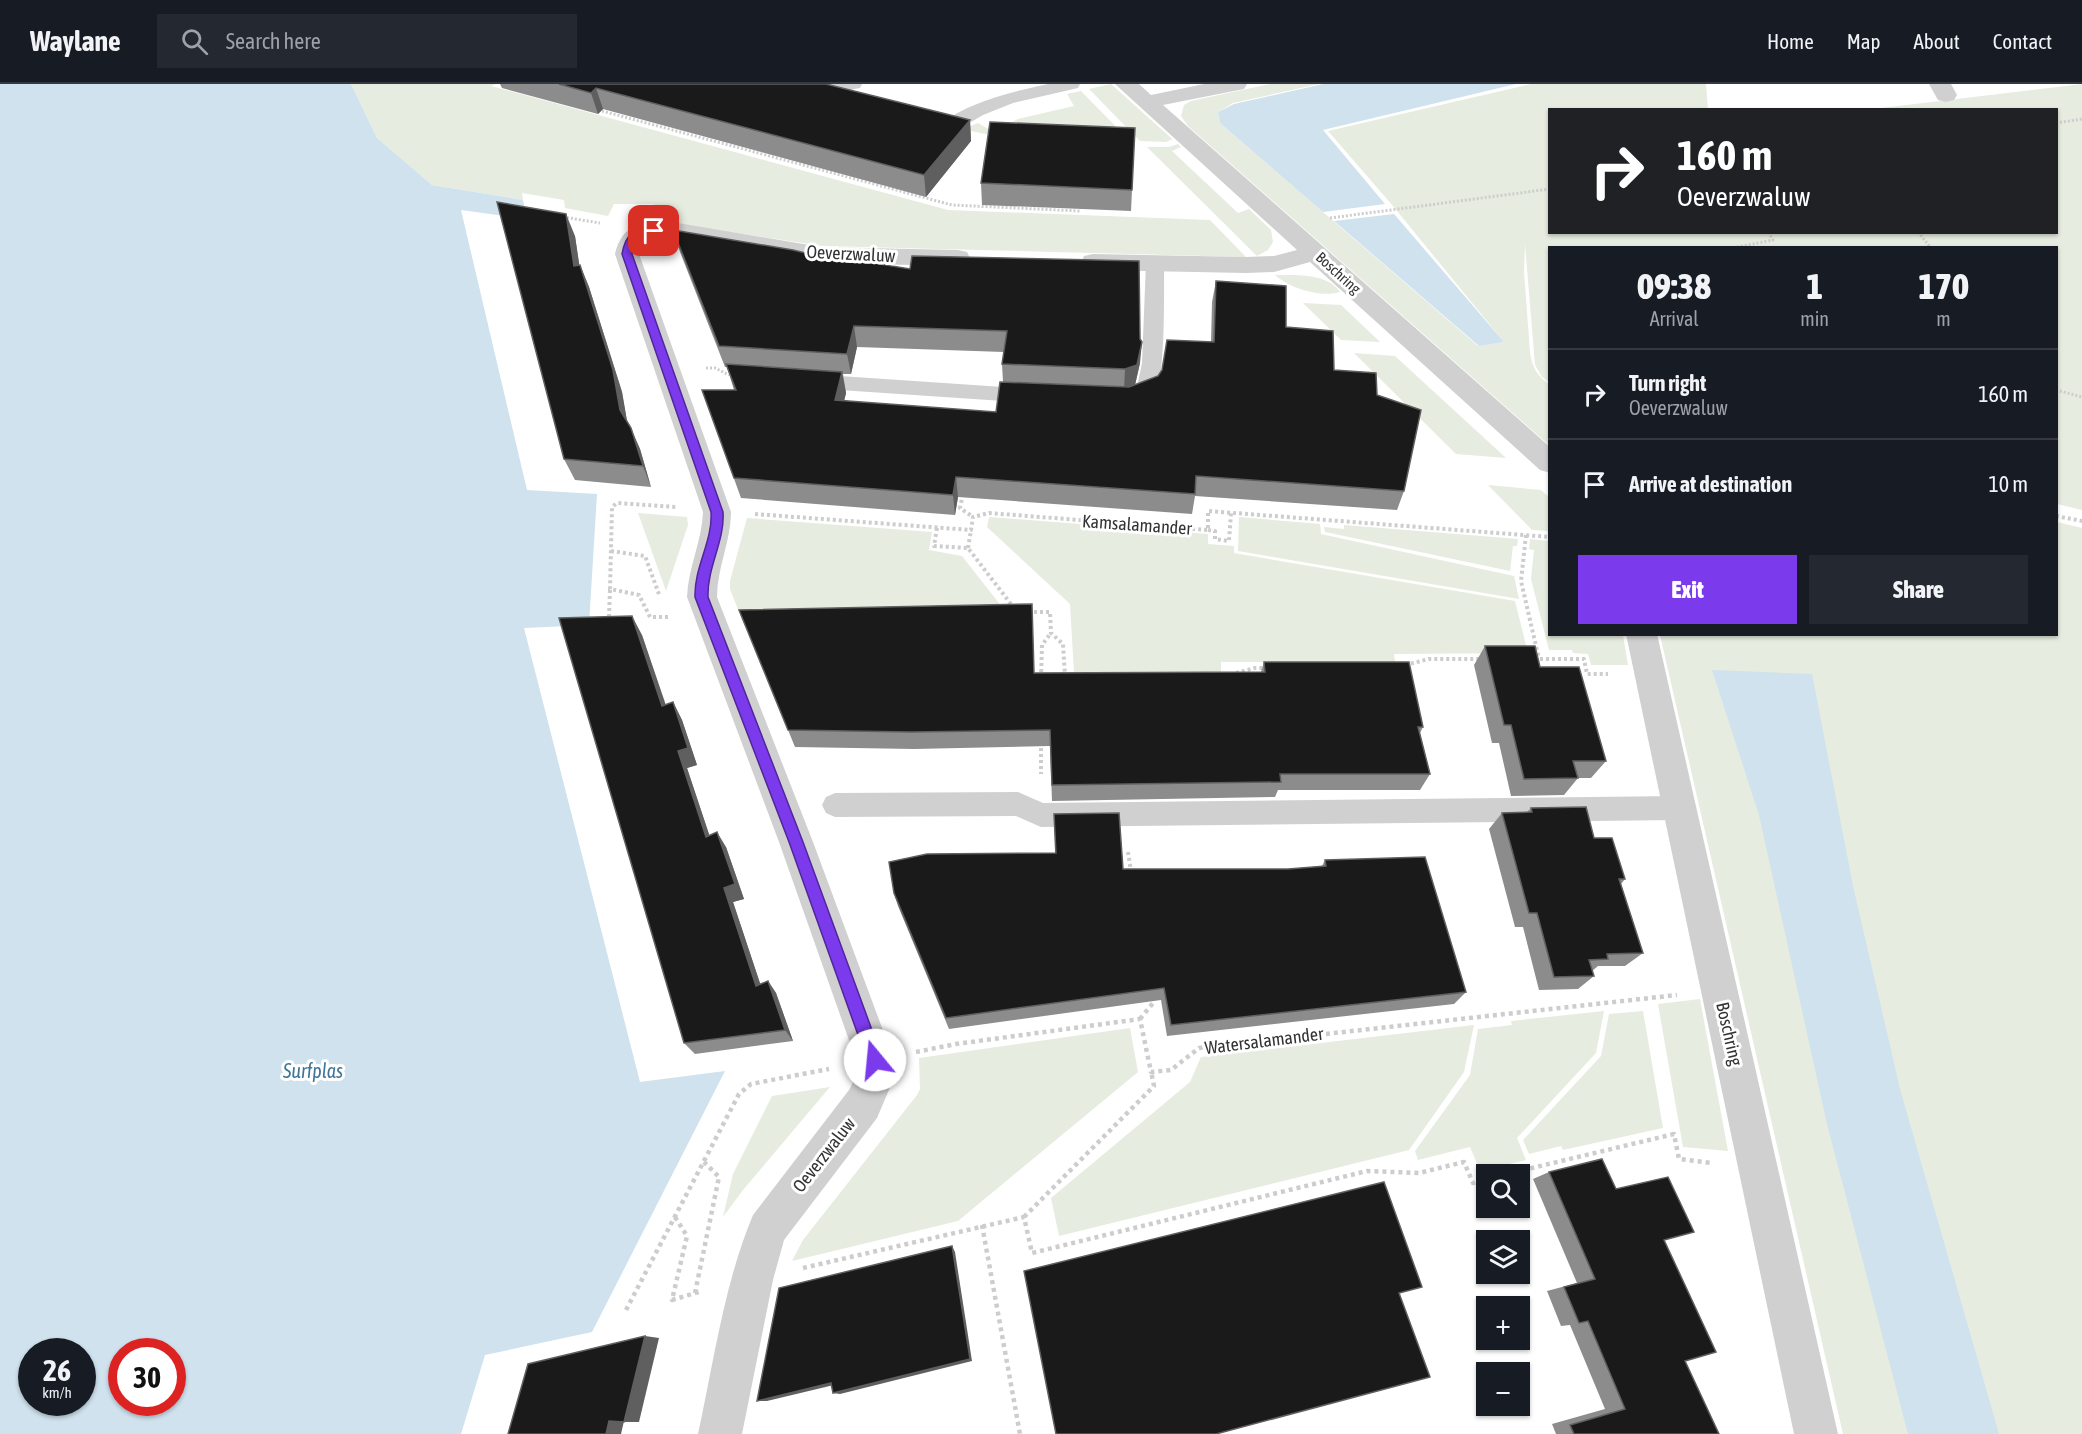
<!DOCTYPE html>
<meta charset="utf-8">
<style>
:root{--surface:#171b24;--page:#242831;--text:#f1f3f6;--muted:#9ea1a6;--line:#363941;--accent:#7c3aed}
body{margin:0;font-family:"Asap Condensed",sans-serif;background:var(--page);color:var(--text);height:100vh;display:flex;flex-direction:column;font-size:22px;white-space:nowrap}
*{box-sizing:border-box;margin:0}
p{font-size:20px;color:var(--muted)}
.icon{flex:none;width:33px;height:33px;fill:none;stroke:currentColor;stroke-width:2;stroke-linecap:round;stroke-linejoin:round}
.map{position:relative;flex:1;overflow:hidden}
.drawer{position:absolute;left:1548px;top:162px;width:510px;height:390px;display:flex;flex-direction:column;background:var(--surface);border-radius:0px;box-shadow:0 2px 4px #0004}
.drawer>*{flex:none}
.banner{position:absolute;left:1548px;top:24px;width:510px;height:126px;border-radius:0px;box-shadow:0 2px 4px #0004;background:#202124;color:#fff;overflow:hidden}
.tools{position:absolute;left:1476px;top:1080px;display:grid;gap:12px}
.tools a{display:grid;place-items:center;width:54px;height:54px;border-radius:0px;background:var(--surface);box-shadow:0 2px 4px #0004;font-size:30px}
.speed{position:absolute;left:18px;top:1254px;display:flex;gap:12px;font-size:30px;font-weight:700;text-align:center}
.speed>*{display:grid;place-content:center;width:78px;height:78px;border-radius:50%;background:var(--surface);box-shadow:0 2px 4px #0004;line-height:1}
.speed small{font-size:15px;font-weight:400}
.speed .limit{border:9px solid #d22;background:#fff;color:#111}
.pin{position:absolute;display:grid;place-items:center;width:51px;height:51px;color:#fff;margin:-26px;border-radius:12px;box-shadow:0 3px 9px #0006}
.me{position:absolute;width:66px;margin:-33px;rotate:343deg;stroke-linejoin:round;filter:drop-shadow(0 0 4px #0008)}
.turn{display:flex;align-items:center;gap:21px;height:126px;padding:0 30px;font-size:27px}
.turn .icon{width:78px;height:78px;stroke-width:2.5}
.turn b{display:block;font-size:42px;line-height:51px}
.eta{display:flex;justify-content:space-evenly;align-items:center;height:102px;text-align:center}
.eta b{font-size:36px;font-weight:800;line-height:42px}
.action{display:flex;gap:12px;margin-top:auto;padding:12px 30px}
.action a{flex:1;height:69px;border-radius:0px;background:var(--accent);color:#fff;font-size:24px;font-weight:800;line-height:69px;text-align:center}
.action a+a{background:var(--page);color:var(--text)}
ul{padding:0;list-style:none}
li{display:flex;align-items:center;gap:18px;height:90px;padding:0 30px;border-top:2px solid var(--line)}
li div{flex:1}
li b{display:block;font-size:22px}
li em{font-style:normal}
header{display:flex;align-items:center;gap:36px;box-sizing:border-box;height:84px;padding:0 30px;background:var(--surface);border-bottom:2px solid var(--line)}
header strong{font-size:28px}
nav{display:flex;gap:33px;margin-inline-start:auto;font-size:21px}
.search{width:420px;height:54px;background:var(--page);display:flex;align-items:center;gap:15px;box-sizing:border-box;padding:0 21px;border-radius:0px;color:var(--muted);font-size:22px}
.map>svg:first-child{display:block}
.green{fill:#e6ecdf}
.water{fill:#cfe2ee;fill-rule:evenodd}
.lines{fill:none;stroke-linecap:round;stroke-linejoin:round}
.path-far2{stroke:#cdcdcd;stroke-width:3;stroke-dasharray:2 2;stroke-linecap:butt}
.path-far1{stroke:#cdcdcd;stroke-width:4;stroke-dasharray:3 3;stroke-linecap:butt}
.path{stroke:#cdcdcd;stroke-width:4.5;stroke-dasharray:4 4;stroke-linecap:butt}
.service{fill:#d0d0d0;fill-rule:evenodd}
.minor{fill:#d0d0d0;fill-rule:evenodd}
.wall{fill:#8c8c8c;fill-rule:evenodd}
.shaded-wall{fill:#5f5f5f}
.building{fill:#1a1a1a;stroke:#5f5f5f;stroke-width:1.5}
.route{fill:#7c3aed;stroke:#51269a;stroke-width:1.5}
.labels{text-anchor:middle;stroke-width:6;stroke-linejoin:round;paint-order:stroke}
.far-street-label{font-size:15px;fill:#333;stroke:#fff}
.street-label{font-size:18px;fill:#333;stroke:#fff}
.water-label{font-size:20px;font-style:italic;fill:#3f7597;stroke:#fff}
</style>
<header>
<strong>Waylane</strong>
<div class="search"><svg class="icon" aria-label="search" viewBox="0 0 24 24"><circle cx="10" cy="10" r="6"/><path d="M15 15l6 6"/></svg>Search here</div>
<nav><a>Home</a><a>Map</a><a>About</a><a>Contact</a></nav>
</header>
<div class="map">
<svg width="2082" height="1350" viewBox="0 0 2082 1350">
<rect width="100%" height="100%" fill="#fff"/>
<!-- green -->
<g class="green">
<polygon points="351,0 496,0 491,2 948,126 1210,136 1246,173 822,162 645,135 654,120 614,120 608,132 565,124 564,116 522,109 523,116 432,101 377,54"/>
<polygon points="1111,0 1170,53 1172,55 1166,58 1140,57 1089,5"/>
<path d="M1270,0H1319L1233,19L1218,28L1220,39L1478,262L1504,258L1393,122L1328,47L1531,0H1706L1708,25L1550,26V148H2056V26L1873,25L2082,0V426L2057,420L2056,164H1550L1549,298L1542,293L1535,281L1525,160L1524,188L1530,268C1532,283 1537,292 1549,300V361L1188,42L1181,32L1184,21L1191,17Z"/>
<polygon points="1081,7 1129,56 985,50 967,46 968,43 978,39 993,48 1018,35 1074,22 1067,10"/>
<polygon points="1178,60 1181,63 1172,67 1238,129 1249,125 1271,146 1273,158 1268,166 1257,172 1147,63 1169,63"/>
<path d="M1275,191C1295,191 1328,189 1340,208C1321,214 1289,204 1275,191Z"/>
<polygon points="1303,219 1341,221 1380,258 1341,256"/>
<polygon points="1354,269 1395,272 1506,374 1456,370"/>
<polygon points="1488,401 1541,406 1549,413 1549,447 1532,446"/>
<polygon points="638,429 687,433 688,441 666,507"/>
<polygon points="989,433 1208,450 1208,460 1234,462 1234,469 1515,517 1528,569 1394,570 1395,578 1221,578 1221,588 1074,588 1070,520 987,443"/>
<polygon points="1239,433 1320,440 1321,450 1514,492 1519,515 1238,467"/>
<polygon points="747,434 932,448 929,466 962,472 1002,523 739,528 730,505 730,497"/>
<polygon points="2057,438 2082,444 2082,1350 1843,1350 1660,551 2056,550"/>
<polygon points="1344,441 1518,455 1517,462 1513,462 1510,487 1325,448 1324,443 1344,445"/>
<polygon points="1530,455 1549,457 1550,550 1623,551 1628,581 1591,581 1588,570 1573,569 1572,566 1549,566 1531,495 1534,466 1529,465"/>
<polygon points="1700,915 1728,1067 1683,1063 1658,920"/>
<polygon points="1604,927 1596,969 1517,1054 1526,1076 1480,1087 1470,1063 1418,1076 1415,1067 1470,991 1478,945 1512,941 1511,937"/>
<polygon points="1643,927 1663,1044 1563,1066 1561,1062 1529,1070 1523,1056 1601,972 1609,930"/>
<polygon points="1474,941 1464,988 1409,1066 1059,1152 1051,1114 1190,998 1201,973"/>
<polygon points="1130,944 1138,988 958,1137 792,1177 803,1156 917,1011 920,1005 919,974"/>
<polygon points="830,1003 743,1106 723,1133 733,1090 772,1012"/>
</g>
<!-- water -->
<g class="water">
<path d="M0,0H351L377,54L432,101L523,116L527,135L461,126L527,406L597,410L589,541L524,544L640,998L725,987L592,1248L485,1271L461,1350H0ZM32,1268H82V1318H32ZM122,1268H172V1318H122Z"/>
<polygon points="1323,0 1516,0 1323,46 1385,120 1323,128 1220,39 1218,28 1234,20"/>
<polygon points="1394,130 1504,258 1479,262 1334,137"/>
<polygon points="1712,586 1812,590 1853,802 1900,1005 1999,1350 1908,1350 1827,1040 1759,731"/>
</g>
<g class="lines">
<!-- path-far2 -->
<g class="path-far2">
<polyline points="602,27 952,121 1080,127"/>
<polyline points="2056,39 2082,35"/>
<polyline points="563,133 600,139"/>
<polyline points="1330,134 1550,105"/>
<polyline points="1918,148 1931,164"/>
<polyline points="1733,164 1773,156 1768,148"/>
<polyline points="706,284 715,284 729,291"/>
<polyline points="2056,306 2082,313"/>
</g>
<!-- path-far1 -->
<g class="path-far1">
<polyline points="963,410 960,424 973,433"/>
<polyline points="755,430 971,446 973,433 989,429 1208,446 1208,427 1550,453"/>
<polyline points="2056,432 2082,437"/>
<polyline points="937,444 934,462 968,464 1014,524"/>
<polyline points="1208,446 1215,447 1215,455 1229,457 1231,429"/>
<polyline points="1526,451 1521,497 1539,575"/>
<polyline points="968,464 971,446"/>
<polyline points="611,467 645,472 660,513"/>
<polyline points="1028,528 1050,528 1051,549 1063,560 1065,592"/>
<polyline points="609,533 610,505"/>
<polyline points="668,533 650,533 639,511 610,505 612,423 617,419 676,423"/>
<polyline points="1534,575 1584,575 1587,590 1608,590"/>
<polyline points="1405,581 1429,575 1481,575"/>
<polyline points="1236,589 1255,584 1266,584"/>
<polyline points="1041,594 1042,561 1051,549"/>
<polyline points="1041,658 1041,690"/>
<polyline points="1128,768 1131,787"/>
</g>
<!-- path -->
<g class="path">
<polyline points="1140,935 1153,919 1152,913"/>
<polyline points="916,968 956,960 1140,935 1151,988 1171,986 1199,964 1677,911"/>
<polyline points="1507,1090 1674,1050 1679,1075 1712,1079"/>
<polyline points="675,1133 687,1152 672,1216 702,1207"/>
<polyline points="1024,1133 1154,1002 1151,987"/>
<polyline points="982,1141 1020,1350"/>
<polyline points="803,1184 1024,1133 1032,1169 1367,1087 1419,1089 1464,1078 1473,1099 1486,1095"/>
<polyline points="695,1209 719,1093 704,1078"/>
<polyline points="626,1226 739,1010 751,1000 829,985"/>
</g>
<!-- service -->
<g class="service">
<polygon points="826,0 862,0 860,4 838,8 832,17 826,18 818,13"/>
<path d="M1048,0H1080L1078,4L1013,19L983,31L954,48H942L939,44C957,20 1020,6 1048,0Z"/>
<path d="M1155,173L1162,175L1164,179C1164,199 1166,302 1154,312C1147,319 1129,323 1120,320L1117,315L1120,310L1137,303L1142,279L1146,179L1148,175Z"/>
<polygon points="810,290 1034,305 1041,307 1044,312 1041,317 1034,319 810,304 803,302 800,297 803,292"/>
<polygon points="1018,708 1043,719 1679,712 1688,716 1692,724 1688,732 1679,736 1041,743 1016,732 835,733 826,729 822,721 826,713 835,709"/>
</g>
<!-- minor -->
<g class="minor">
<polygon points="1115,0 1139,0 1151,11 1204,0 1247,0 1244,5 1163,21 1550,363 1550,389 1540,386 1310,178 1274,188 1246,189 1093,186 1084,184 1081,178 1084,172 1093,170 1246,173 1274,172 1297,166"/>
<polygon points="1929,0 1951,0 1957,11 1954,16 1946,18 1938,16"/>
<path d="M666,137L821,163L958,166L967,168L970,174L967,180L958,182L821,179L666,153L648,155L641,160L639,170L731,428C731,457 717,484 717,513L813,758L894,976V994L877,1034L784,1156L773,1196L742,1350H698C714,1277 724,1200 753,1131L849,1006L856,992V976L779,758L687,513C688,484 702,457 703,428L615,170C622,140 639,141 666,137Z"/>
<polygon points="1626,550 1657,550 1838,1350 1794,1350"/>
</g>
</g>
<!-- wall -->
<g class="wall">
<polygon points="500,0 826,0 970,36 971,57 926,113 603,25 598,30 502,4"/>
<polygon points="981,99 1132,106 1131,127 982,121"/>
<path d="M673,146L1140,279L1135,301L1158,292L1211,258L1212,218L1216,197L1286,243L1334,286L1377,311L1404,407L1397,426L1195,412L1192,430L958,413L955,431L741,414L702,306H734L727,283H725L680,168ZM857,263L1004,268L1002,280L1003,298L996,328L844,317L846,309L843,290H851Z"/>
<polygon points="575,152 579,181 580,181 589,203 622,308 627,338 640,365 651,403 575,396 564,375"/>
<polygon points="739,526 1034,589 1261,588 1264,578 1423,643 1420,649 1430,690 1420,706 1278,706 1275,713 1052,717 1050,662 914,665 795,663"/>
<polygon points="642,551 665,621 673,618 682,636 697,681 687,684 709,751 726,763 744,815 733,818 760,900 768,897 776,909 793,957 695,970 684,959"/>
<polygon points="1485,562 1540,583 1606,677 1591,694 1578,694 1564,711 1511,712 1499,659 1492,659 1474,581"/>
<polygon points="1531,724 1594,754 1625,795 1621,800 1643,869 1625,882 1598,882 1592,887 1594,892 1578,905 1539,906 1523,843 1515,843 1489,745 1502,729 1527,728"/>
<polygon points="1054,730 1123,785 1288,785 1322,782 1325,776 1466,908 1454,920 1167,952 1161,916 949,945 898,822 894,809 1055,769"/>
<polygon points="1549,1088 1616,1105 1664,1156 1685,1277 1719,1350 1556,1350 1552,1340 1605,1325 1570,1241 1561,1242 1547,1207 1577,1199 1533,1095"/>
</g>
<!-- shaded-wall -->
<g class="shaded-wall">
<polygon points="596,4 603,25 598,30 591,9"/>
<polygon points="970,36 971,57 926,113 924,91"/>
<polygon points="566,130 575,152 583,205 574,182"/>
<polygon points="580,181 589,203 622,308 629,348 620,326"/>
<polygon points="854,242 857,263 851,290 847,270"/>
<polygon points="1142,258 1140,279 1135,301 1124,306 1125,285"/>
<polygon points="842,288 846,309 839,337 835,316"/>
<polygon points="631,344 640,365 651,403 643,382"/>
<polygon points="956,393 958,413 955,431 953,411"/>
<polygon points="632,532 642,551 672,639 662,622"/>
<polygon points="673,618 682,636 697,681 687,684 715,768 706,753 678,667"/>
<polygon points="717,748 726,763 744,815 733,818 765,914 756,902 724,804"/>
<polygon points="768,897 776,909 793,957 785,946"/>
<polygon points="952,1162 955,1168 972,1277 840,1310 833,1309"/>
<polygon points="645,1252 659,1254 639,1338 624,1338"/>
<polygon points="831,1299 838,1300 767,1317 757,1317"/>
<polygon points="609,1337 624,1337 621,1350 606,1350"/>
</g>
<!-- building -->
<g class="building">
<polygon points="559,0 826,0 970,36 924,91 596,4 591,9"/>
<polygon points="990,38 1135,44 1132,106 981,99"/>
<polygon points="497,118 566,130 574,182 580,181 613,286 620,326 631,344 643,382 564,375"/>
<polygon points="673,146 793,166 818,172 819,170 910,185 912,172 1139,177 1140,255 1142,258 1137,281 1125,285 1002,280 1007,247 854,242 847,270 719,262"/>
<polygon points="1216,197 1286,202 1286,243 1333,247 1334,286 1376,289 1377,311 1421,326 1404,407 1196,392 1195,410 956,393 953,411 734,394 702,306 736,306 726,280 842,288 835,316 996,328 1000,298 1129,303 1158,292 1162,286 1167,256 1214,258"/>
<polygon points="1032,520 1034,589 1265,588 1264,578 1409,578 1423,643 1418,643 1430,690 1280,690 1281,698 1052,701 1050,646 911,648 788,646 739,526"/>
<polygon points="632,532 662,622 673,618 688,664 678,667 706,753 717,748 735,800 724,804 756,902 768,897 785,946 684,959 559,534"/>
<polygon points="1485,562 1535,562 1540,583 1579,583 1606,677 1573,677 1578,694 1524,695 1511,641 1504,641"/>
<polygon points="1586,723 1594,754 1612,754 1625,795 1619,795 1643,869 1607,870 1608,875 1589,876 1594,892 1554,893 1537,829 1529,829 1502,729 1532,728 1531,724"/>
<polygon points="1119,729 1123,785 1288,785 1326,782 1325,776 1425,773 1466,908 1171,941 1164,904 946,934 894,809 889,778 927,770 1056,769 1054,730"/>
<polygon points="1602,1075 1616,1105 1668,1093 1694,1148 1664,1156 1716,1268 1685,1277 1719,1350 1574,1350 1570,1341 1625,1325 1588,1237 1579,1239 1564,1203 1595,1195 1549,1088"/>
<polygon points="1384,1098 1422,1203 1399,1209 1430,1293 1216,1350 1056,1350 1024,1187"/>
<polygon points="952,1162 970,1275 833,1309 831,1299 757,1317 779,1204"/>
<polygon points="645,1252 624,1338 609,1337 606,1350 508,1350 528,1280"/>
</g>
<!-- route -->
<path class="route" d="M654,143L659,147L657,149L644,151L634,158L632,170L723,428C725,457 707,483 708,513L803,758L883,976L881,982L875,984L869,982L867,976L789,758L695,513C694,483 713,457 711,428L622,170C626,149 633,145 654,143Z"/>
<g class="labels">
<!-- far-street labels -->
<g class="far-street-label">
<text transform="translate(1338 189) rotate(42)" y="5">Boschring</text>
</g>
<!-- street labels -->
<g class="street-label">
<text transform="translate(851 170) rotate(3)" y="6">Oeverzwaluw</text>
<text transform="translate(1137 441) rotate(4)" y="6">Kamsalamander</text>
<text transform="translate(1729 950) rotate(77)" y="6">Boschring</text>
<text transform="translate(1264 957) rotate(-7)" y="6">Watersalamander</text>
<text transform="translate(824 1071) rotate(-52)" y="6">Oeverzwaluw</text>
</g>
<!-- water labels -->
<g class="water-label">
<text x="313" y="994">Surfplas</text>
</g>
</g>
</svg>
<div class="tools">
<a><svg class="icon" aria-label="search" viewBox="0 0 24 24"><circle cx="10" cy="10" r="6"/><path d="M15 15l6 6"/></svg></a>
<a><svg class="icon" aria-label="layers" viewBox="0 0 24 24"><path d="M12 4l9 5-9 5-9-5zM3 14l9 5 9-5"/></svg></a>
<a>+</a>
<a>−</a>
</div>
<div class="speed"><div>26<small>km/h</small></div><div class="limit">30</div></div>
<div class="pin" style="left:654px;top:147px;background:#d93025"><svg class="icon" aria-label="arrive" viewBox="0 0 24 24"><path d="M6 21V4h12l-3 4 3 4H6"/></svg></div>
<svg class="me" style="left:875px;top:976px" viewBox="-20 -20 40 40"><circle r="19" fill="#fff"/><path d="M0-13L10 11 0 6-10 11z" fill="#7c3aed"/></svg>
<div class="banner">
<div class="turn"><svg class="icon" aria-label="right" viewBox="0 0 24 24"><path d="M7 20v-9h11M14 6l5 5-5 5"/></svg><div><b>160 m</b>Oeverzwaluw</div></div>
</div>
<section class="drawer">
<div class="eta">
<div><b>09:38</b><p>Arrival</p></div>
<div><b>1</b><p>min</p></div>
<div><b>170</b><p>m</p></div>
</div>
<ul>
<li><svg class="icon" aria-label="right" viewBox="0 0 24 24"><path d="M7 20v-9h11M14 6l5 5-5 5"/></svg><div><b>Turn right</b><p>Oeverzwaluw</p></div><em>160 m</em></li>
<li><svg class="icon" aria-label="arrive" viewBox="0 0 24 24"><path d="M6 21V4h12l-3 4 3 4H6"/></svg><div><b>Arrive at destination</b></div><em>10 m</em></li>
</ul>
<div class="action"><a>Exit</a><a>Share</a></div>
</section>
</div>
